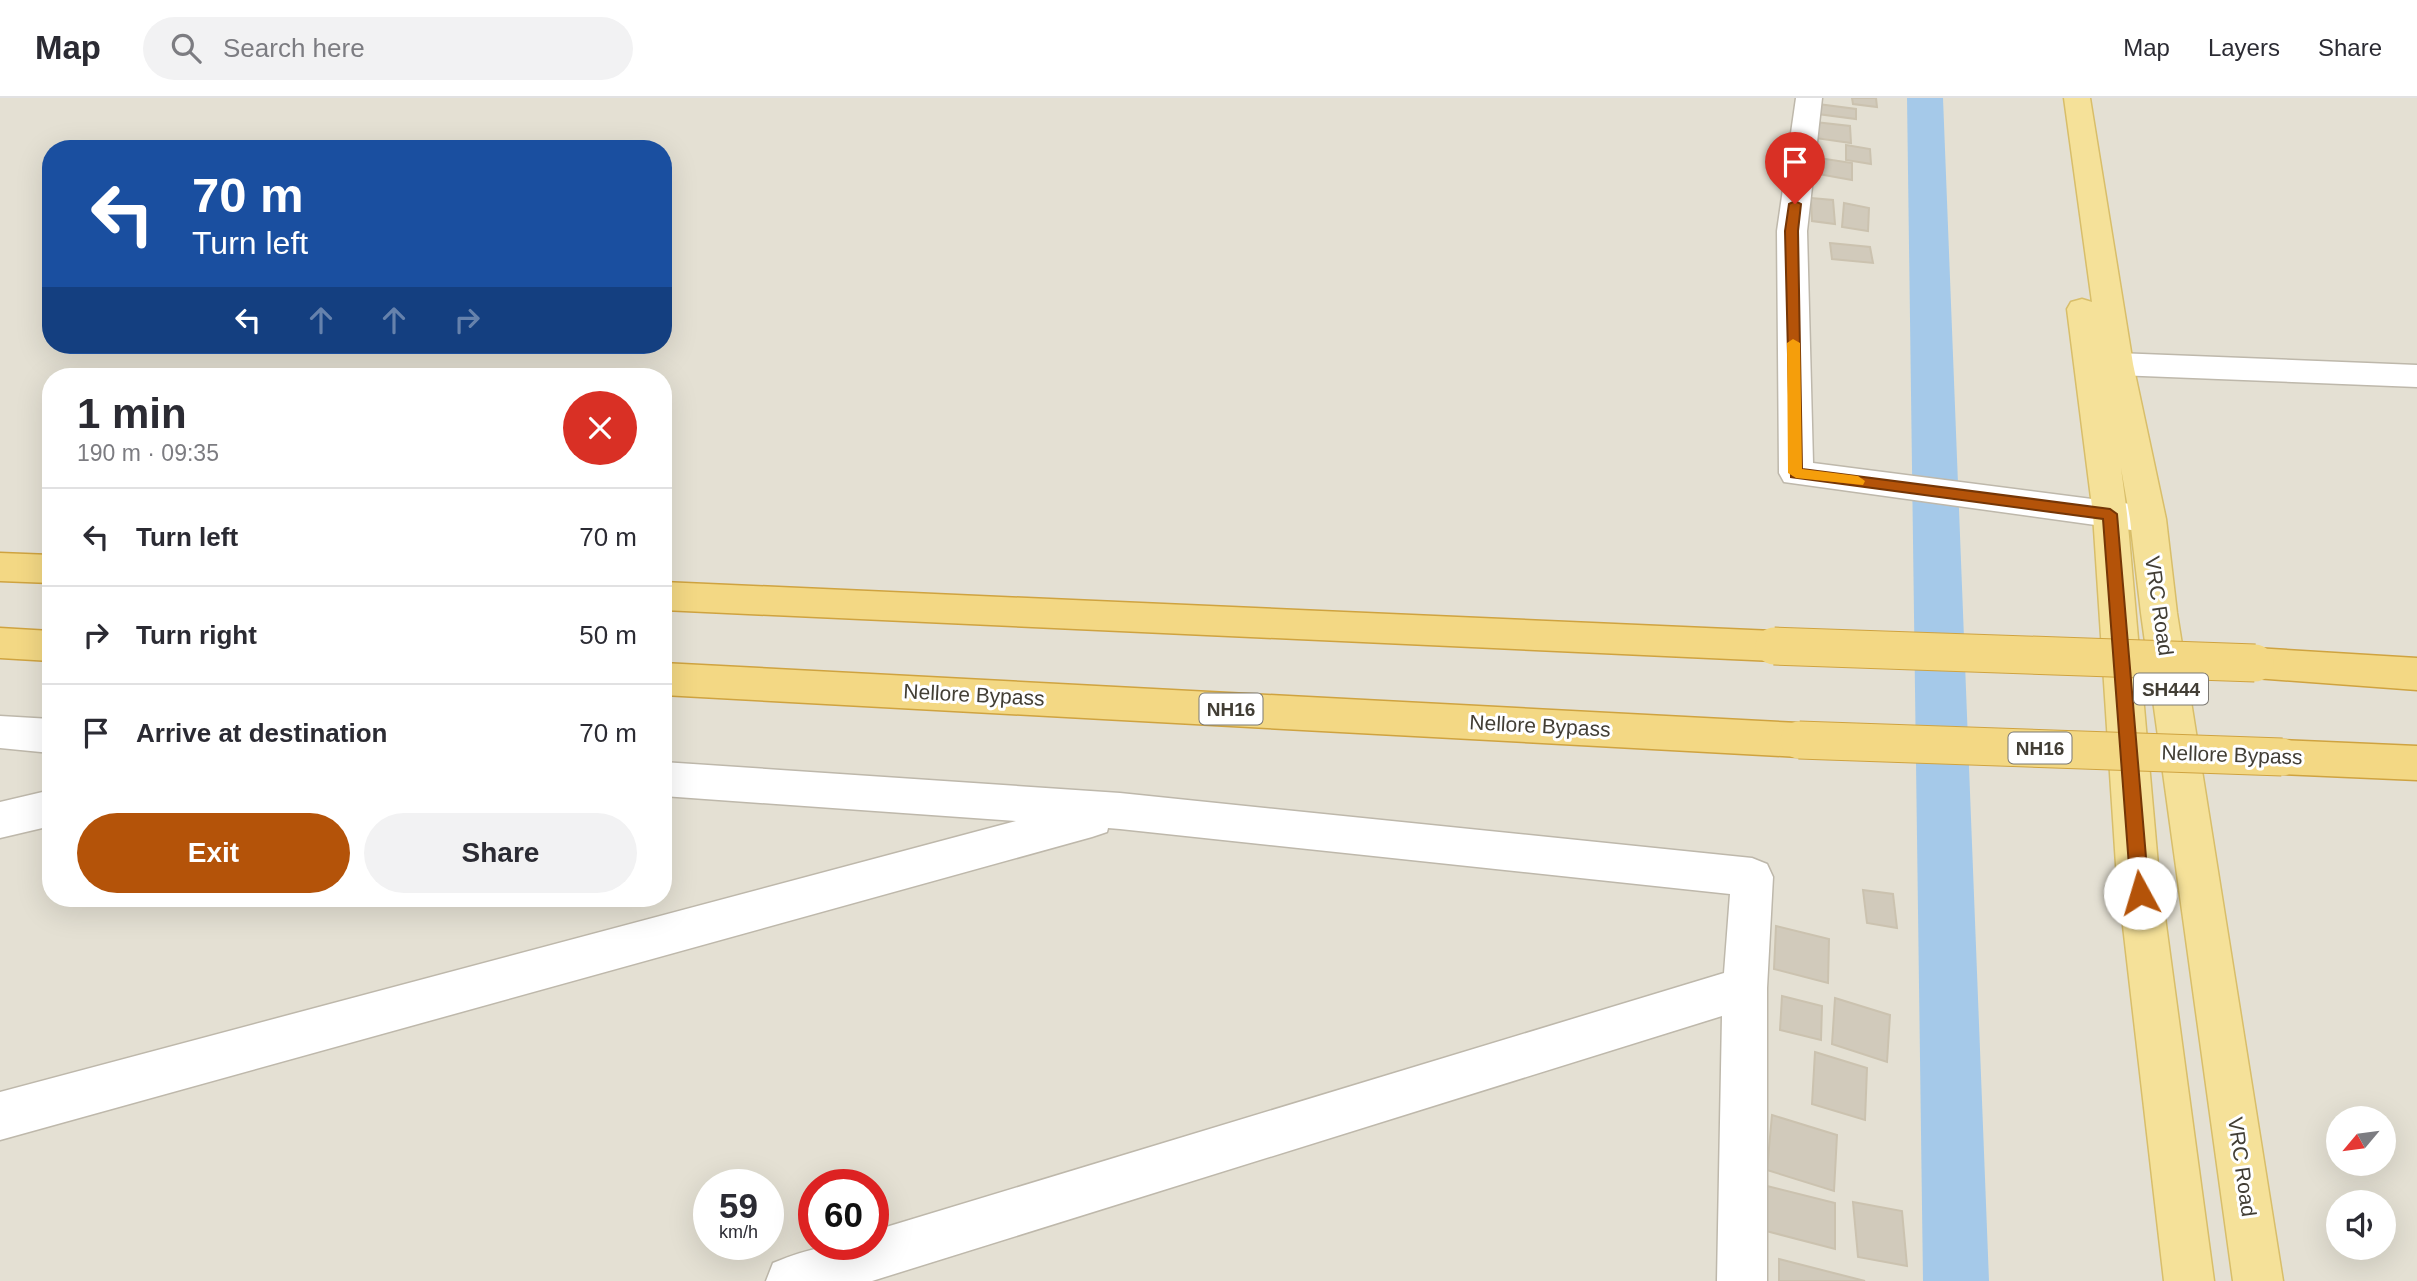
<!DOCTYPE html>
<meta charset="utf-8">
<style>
:root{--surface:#fff;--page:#f2f2f3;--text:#2b2b33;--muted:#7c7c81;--line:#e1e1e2;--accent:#b45309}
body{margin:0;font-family:Helvetica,sans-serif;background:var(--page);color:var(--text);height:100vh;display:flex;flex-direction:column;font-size:26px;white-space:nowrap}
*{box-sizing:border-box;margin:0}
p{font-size:23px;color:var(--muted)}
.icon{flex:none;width:38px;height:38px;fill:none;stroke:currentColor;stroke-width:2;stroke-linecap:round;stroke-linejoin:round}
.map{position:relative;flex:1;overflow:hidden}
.sheet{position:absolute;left:42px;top:270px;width:630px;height:539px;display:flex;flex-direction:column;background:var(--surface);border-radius:28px;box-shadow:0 7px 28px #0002}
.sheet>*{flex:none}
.hud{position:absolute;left:42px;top:42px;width:630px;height:214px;border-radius:28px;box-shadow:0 7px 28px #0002;background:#1a4fa0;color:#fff;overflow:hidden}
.needle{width:46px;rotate:241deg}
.controls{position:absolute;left:2326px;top:1008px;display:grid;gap:14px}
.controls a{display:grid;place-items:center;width:70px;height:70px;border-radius:50%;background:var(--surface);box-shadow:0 7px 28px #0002;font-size:35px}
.speed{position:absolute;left:693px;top:1071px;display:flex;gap:14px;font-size:35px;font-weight:700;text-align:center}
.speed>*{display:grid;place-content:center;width:91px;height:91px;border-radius:50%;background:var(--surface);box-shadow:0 7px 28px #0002;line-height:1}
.speed small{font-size:18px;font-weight:400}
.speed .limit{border:10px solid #d22;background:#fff;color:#111}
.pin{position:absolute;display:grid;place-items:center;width:60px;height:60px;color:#fff;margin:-72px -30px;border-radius:50% 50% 50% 0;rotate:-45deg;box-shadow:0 0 7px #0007}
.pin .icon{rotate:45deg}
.me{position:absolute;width:77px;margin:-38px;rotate:354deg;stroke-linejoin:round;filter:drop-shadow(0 0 5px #0008)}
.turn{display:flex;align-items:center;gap:24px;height:147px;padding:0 35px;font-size:32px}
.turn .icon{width:91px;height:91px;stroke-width:2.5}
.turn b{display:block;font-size:49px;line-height:60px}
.lanes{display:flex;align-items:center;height:66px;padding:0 35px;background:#0003;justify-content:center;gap:35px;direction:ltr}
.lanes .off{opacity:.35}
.round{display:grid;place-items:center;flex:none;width:74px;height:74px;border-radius:37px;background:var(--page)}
.summary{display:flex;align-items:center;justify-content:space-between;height:119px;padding:0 35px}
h1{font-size:42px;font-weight:600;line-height:52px}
.action{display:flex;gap:14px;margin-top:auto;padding:14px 35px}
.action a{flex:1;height:80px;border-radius:42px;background:var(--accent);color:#fff;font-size:28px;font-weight:600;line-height:80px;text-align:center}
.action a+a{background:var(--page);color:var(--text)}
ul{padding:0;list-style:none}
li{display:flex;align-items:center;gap:21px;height:98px;padding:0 35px;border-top:2px solid var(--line)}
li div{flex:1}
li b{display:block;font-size:26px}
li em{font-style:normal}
header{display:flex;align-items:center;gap:42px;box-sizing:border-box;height:98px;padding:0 35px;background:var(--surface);border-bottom:2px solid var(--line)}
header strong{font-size:33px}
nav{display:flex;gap:38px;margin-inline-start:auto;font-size:24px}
.search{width:490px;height:63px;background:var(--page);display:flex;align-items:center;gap:18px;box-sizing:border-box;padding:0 24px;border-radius:38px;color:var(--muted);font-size:26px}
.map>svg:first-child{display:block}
.residential{fill:#e4e0d3;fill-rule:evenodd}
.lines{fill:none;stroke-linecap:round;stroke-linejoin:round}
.canal{fill:#a5c9e9;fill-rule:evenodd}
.building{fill:#d1cabb;stroke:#cbc2af;stroke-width:2}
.minor-casing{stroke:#beb8ab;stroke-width:3}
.primary-casing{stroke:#d8be6a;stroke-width:3}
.trunk-casing{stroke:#cfa340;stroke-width:3}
.minor{fill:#fff;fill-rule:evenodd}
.primary{fill:#f5e199;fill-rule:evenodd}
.trunk{fill:#f3d884;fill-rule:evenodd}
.trunk-bridge-casing{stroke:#cfa340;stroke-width:39;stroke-linecap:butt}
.trunk-bridge{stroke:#f3d884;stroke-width:37}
.route{fill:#b45309;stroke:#753606;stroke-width:2}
.slow{fill:#f59e0b}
.labels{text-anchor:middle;stroke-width:6;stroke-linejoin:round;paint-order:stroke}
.shield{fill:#fff;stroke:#7b7872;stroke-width:2}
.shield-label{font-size:19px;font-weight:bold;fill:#423e35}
.street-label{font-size:21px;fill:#423e35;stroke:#fff}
</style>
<header>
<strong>Map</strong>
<div class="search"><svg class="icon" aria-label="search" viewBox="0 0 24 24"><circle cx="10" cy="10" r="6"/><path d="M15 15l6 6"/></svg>Search here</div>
<nav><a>Map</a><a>Layers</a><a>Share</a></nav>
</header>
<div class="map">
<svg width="2417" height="1183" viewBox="0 0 2417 1183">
<rect width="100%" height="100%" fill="#f0eee4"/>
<!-- residential -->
<path class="residential" d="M0,0H2417V1183H0ZM51,51H663V247H51ZM51,278H663V800H51ZM2338,1020H2384V1066H2338ZM709,1087H768V1146H709ZM814,1087H873V1146H814ZM2338,1104H2384V1150H2338Z"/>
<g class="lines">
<!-- canal -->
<polygon class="canal" points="1907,0 1943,0 1989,1183 1923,1183"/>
</g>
<!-- building -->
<g class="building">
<polygon points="1852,0 1876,0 1877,9 1853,6"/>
<polygon points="1818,6 1856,11 1856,21 1818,16"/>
<polygon points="1815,24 1850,28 1851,45 1815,40"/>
<polygon points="1846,47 1870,51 1871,66 1846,62"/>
<polygon points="1819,60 1852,65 1852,82 1818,76"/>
<polygon points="1811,100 1833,102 1835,126 1812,123"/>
<polygon points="1844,105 1869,110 1868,133 1842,129"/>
<polygon points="1830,145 1870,149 1873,165 1832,161"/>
<polygon points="1863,792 1893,796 1897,830 1867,825"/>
<polygon points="1776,828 1829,841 1828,885 1774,871"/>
<polygon points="1782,898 1822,908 1821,942 1780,932"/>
<polygon points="1835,900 1890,917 1887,964 1832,946"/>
<polygon points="1815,954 1867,970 1865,1022 1812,1006"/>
<polygon points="1772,1017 1837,1037 1834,1093 1767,1072"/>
<polygon points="1767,1088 1835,1105 1835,1151 1766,1133"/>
<polygon points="1853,1104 1902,1113 1907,1168 1858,1159"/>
<polygon points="1779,1161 1865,1183 1779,1183"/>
</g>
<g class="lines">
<!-- minor casing -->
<g class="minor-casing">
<g id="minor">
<polygon points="1796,0 1822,0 1807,133 1813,365 2146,408 2158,412 2164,421 2158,430 2146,434 1784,384 1779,375 1777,133"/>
<polygon points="2117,255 2417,267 2417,289 2117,277 2106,274 2101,266 2106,258"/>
<polygon points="0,618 51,621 51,655 0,650"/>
<path d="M663,664L1120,695L1752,760L1767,766L1773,779L1767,890V1183H1717L1722,918L872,1183H766L773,1165C812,1149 832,1146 873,1146V1133L1724,875L1730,796L1120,731L1108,730L1107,734L1092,739L0,1042V994L1016,723L663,698Z"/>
<polygon points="51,692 51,728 0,740 0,704"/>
</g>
</g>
<!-- primary casing -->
<g class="primary-casing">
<polygon id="primary" points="2064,0 2090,0 2133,266 2166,421 2177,515 2283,1183 2233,1183 2141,515 2130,421 2121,370 2127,416 2158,767 2214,1183 2164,1183 2116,767 2093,416 2067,211 2071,204 2082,201 2092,204"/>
</g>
<!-- trunk casing -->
<g class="trunk-casing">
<g id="trunk">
<polygon points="0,455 51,457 51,485 0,483"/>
<polygon points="663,484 1774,533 1787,537 1793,548 1787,559 1774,563 663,512"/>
<polygon points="0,530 51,533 51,563 0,560"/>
<polygon points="2255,550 2417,560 2417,592 2255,580 2242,576 2236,565 2242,554"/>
<polygon points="663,565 1799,625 1813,630 1819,642 1813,654 1799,659 663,597"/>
<polygon points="2282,642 2417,648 2417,682 2282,676 2268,671 2262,659 2268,647"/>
</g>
</g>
<!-- minor -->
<use href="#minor" class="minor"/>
<!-- primary -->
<use href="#primary" class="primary"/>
<!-- trunk -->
<use href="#trunk" class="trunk"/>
<!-- trunk-bridge casing -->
<g class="trunk-bridge-casing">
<g id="trunk-bridge">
<polyline points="1774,548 2255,565"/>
<polyline points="1799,642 2282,659"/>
</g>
</g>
<!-- trunk-bridge -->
<use href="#trunk-bridge" class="trunk-bridge"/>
</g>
<!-- route -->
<polygon class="route" points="1795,103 1801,106 1798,133 1802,371 2110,411 2117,416 2149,795 2146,801 2140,803 2134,801 2131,795 2103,421 1791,379 1785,133 1789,106"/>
<!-- slow -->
<polygon class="slow" points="1793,241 1800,245 1802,371 1858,378 1865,383 1863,387 1796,380 1788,375 1787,245"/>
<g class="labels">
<!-- shield labels -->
<g class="shield">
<rect x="2134" y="575.5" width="74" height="31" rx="5"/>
<rect x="1199.5" y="595.5" width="63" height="31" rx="5"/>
<rect x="2008.5" y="634.5" width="63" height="31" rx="5"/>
</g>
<g class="shield-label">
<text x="2171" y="598">SH444</text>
<text x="1231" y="618">NH16</text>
<text x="2040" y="657">NH16</text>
</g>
<!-- street labels -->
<g class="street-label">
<text transform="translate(2159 508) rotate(82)" y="7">VRC Road</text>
<text transform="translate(974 597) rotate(3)" y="7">Nellore Bypass</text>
<text transform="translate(1540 628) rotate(3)" y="7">Nellore Bypass</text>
<text transform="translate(2232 657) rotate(2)" y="7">Nellore Bypass</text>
<text transform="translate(2242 1069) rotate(82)" y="7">VRC Road</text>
</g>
</g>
</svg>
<div class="controls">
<a><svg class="needle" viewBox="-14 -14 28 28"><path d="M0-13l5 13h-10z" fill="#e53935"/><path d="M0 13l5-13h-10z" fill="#7c7c81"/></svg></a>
<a><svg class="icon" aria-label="sound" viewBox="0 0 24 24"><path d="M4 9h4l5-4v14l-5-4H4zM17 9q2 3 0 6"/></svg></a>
</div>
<div class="speed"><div>59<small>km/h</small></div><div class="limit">60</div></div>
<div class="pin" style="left:1795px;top:106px;background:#d93025"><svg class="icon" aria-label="arrive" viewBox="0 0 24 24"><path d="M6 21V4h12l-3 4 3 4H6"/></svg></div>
<svg class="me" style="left:2140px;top:795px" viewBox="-20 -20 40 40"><circle r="19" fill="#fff"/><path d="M0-13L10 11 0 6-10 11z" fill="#b45309"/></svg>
<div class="hud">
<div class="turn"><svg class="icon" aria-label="left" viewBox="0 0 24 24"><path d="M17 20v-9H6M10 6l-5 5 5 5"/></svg><div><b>70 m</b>Turn left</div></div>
<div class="lanes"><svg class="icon" aria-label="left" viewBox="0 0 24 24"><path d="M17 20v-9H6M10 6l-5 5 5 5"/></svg><svg class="icon off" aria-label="ahead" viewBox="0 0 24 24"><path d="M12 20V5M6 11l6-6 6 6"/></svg><svg class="icon off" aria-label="ahead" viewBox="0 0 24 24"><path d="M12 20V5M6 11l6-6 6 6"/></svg><svg class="icon off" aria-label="right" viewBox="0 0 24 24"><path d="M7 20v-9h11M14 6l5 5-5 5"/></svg></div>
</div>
<section class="sheet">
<div class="summary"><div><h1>1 min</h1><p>190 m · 09:35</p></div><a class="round" style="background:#d93025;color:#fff"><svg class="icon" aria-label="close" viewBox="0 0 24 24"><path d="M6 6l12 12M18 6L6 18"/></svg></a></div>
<ul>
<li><svg class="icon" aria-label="left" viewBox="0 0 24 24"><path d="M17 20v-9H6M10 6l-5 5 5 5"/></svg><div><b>Turn left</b></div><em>70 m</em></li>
<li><svg class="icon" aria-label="right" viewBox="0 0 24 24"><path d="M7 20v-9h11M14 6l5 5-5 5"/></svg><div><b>Turn right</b></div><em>50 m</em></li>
<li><svg class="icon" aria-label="arrive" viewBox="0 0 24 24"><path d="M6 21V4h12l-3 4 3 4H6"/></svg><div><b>Arrive at destination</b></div><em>70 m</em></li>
</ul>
<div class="action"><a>Exit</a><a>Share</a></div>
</section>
</div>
